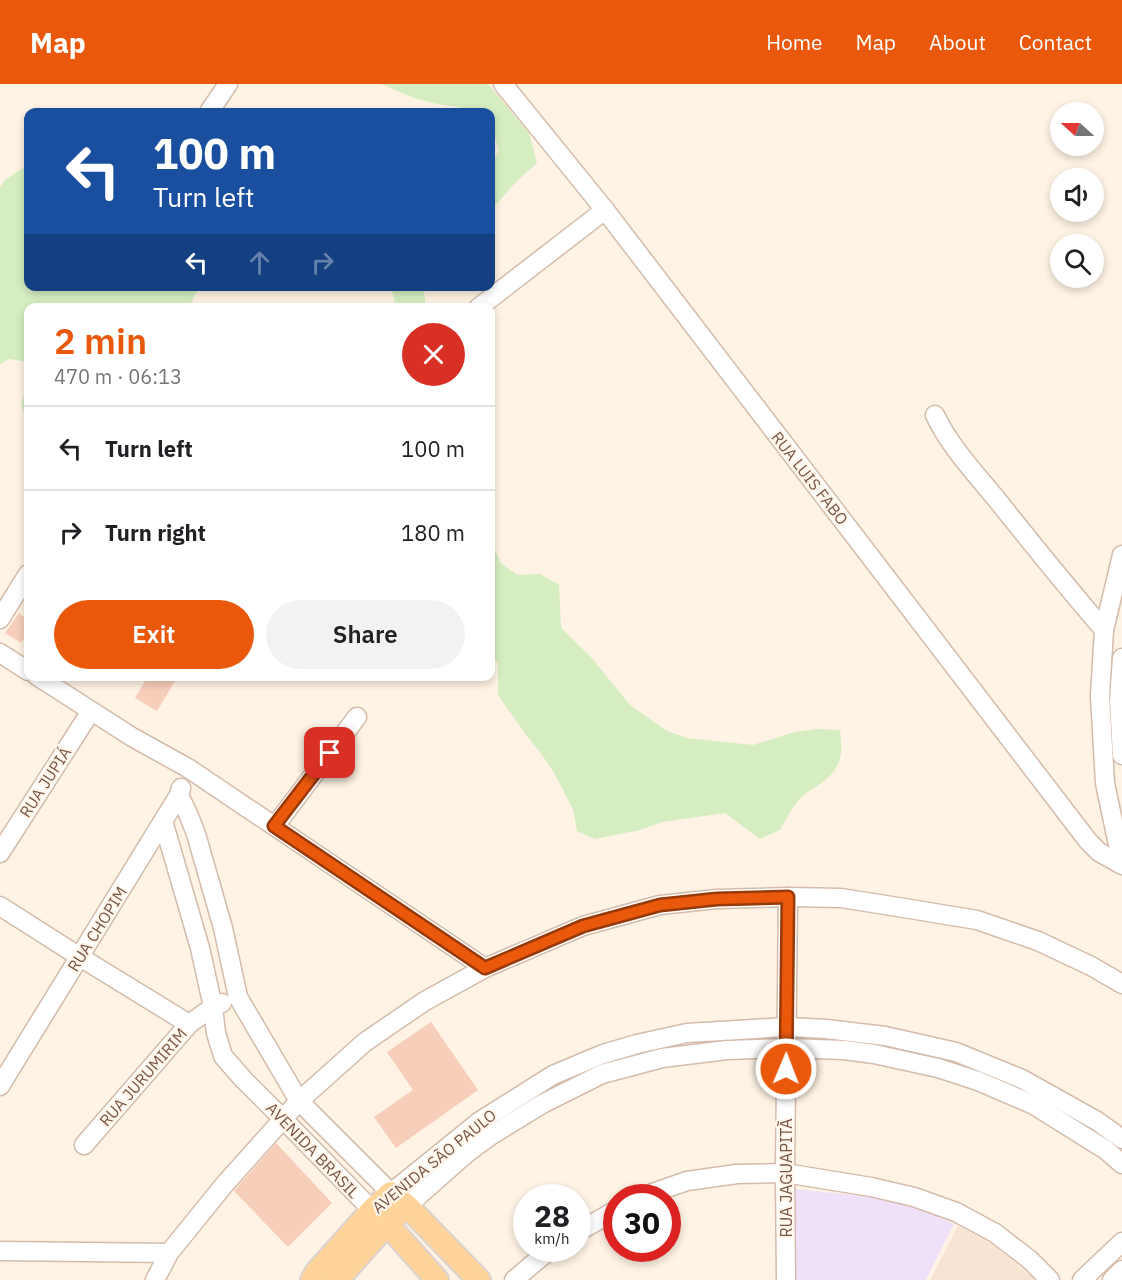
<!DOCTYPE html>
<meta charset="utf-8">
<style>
:root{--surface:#fff;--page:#f2f2f2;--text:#202124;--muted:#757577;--line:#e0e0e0;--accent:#ea580c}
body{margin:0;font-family:"IBM Plex Sans",sans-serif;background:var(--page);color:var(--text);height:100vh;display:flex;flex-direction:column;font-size:22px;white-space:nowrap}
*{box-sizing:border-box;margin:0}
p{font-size:20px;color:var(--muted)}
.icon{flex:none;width:33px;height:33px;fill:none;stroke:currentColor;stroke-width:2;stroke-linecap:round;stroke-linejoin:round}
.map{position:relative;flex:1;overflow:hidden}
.drawer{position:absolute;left:24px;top:219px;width:471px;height:378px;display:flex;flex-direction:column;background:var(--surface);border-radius:12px;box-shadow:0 3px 9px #0003}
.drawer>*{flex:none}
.hud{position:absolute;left:24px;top:24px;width:471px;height:183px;border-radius:12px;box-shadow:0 3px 9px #0003;background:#1a4fa0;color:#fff;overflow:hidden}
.needle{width:39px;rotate:291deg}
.tools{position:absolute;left:1050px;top:18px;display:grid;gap:12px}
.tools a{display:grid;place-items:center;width:54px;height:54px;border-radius:50%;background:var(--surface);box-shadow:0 3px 9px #0003;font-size:30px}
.speed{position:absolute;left:513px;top:1100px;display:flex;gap:12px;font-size:30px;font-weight:700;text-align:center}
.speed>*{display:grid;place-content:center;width:78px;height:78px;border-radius:50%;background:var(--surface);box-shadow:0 3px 9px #0003;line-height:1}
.speed small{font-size:15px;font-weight:400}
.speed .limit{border:9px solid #d22;background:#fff;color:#111}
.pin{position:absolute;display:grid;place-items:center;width:51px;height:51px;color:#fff;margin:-26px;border-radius:12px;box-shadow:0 3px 9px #0006}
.me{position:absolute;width:66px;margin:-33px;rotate:1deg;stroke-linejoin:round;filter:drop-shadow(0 0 4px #0008)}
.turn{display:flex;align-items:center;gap:21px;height:126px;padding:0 30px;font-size:27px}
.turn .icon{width:78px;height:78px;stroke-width:2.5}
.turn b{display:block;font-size:42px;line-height:51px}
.lanes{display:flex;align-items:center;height:57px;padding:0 30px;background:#0003;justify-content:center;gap:30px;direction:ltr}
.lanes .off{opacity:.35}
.round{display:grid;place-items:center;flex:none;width:63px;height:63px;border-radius:32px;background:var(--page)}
.summary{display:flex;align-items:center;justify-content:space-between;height:102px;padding:0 30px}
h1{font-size:36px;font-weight:600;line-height:45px;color:var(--accent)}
.action{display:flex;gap:12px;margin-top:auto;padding:12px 30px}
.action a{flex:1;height:69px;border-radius:36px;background:var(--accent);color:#fff;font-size:24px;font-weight:600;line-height:69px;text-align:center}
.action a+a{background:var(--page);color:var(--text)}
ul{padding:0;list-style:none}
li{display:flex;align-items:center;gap:18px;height:84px;padding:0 30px;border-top:2px solid var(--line)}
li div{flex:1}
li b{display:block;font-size:22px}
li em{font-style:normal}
header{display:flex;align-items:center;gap:36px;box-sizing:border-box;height:84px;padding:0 30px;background:var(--accent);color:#fff}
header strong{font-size:28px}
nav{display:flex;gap:33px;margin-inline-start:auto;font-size:21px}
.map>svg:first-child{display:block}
.residential{fill:#f7e4d2}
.education{fill:#f0e1fb}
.green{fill:#d6edc1}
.building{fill:#f6ceb9}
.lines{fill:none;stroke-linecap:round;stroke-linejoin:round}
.minor-casing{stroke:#d4bbab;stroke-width:21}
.major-casing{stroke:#dcd3cf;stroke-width:26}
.minor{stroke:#fff;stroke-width:18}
.major{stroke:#ffd49a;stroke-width:22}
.route-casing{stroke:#983908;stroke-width:15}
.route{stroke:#ea580c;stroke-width:10}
.labels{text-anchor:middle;stroke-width:4.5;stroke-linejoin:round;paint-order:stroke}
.street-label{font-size:16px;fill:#7a5647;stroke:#fff7ec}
</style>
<header>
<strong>Map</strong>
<nav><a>Home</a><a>Map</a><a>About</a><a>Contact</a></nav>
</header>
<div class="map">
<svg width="1122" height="1196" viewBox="0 0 1122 1196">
<rect width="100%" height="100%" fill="#fef3e4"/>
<!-- residential -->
<polygon class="residential" points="958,1142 992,1160 1036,1196 930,1196"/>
<!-- education -->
<polygon class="education" points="794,1105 872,1113 913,1122 954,1140 926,1196 794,1196"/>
<!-- green -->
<g class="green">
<polygon points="381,0 488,0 529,49 537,79 517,97 491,126 491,81 499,67 493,46 491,43 490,28 472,28 459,23 437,20 417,15"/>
<polygon points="23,84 28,90 28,202 199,203 189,223 28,224 28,278 9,275 0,280 0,104 5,96"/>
<polygon points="391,203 425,203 424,207 426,223 396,223"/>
<polygon points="28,292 28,341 21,320 27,300"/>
<path d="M491,458L501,479L517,491L540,490L559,501L561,544L590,572L630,621L667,647L687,654L753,661L795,648L817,645L840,646C843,672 842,684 820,700C815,704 809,706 804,711C793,720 787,734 780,746L760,755L725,729L662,738L640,746L595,755L577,747L573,725L553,687L540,668L526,651L498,611V579L490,569Z"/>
</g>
<!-- building -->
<g class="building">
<polygon points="19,529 28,536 28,548 21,559 5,549"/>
<polygon points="148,592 178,592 157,627 135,614"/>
<polygon points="431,938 478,1006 396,1064 374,1033 413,1006 387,968"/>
<polygon points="276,1059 332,1119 288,1163 234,1107"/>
</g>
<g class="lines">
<!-- minor casing -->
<g class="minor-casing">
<g id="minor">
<polyline points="503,0 605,126 1088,757 1099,768 1122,781"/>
<polyline points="209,28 228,0"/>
<polyline points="478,224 605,126"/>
<path d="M935,331C950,363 976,390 998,417C1033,461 1068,504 1104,546"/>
<polyline points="1122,471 1104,546 1100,612 1105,699 1122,780"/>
<polyline points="0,535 28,490"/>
<polyline points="0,569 28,587"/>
<polyline points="1122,574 1119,616 1122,671"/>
<polyline points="37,592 132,653 188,684 485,884"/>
<polyline points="179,711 189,732 196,750 223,844 238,913 299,1017 391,1109 480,1037 553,991 603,970 637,960 687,949 787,943 826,945 885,952 956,968 1022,995 1097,1037 1122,1055"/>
<polyline points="163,737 200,864 213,923 216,949 223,972 243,995 283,1035 372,1126"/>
<polyline points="275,742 357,633"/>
<polyline points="0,769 91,627"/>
<polyline points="0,822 80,873 189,940"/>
<polyline points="0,1002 163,737 179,711 181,704"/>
<polyline points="84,1061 189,940 213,923 222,919"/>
<polyline points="641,1113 687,1097 737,1090 785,1089 871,1103 914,1113 956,1128 995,1149 1030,1176 1050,1196"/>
<polyline points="407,1122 467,1069 490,1052 542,1020 602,990 662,974 727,966 787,964 844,966 874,970 938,984 978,997 1034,1021 1106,1066 1122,1080"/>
<polyline points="578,1148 616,1126"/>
<polyline points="0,1167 169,1169"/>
<polyline points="155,1196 169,1169 224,1101 299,1017 365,958 425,917 485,884 583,842 660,821 717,815 788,813 841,814 898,823 977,836 1038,857 1091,882 1122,900"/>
<polyline points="514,1196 541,1173 554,1164"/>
<polyline points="786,1196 785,1089 788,813"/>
<polyline points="1082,1196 1122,1158"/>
<polyline points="1112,1196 1122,1186"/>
</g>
</g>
<!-- major casing -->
<g class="major-casing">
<g id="major">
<polyline points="377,1131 387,1140 437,1196"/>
<polyline points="312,1196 316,1189 372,1126 391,1109 407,1122 479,1196"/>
<polyline points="337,1196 387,1140 407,1122"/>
</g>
</g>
<!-- minor -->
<use href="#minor" class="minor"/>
<!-- major -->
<use href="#major" class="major"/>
</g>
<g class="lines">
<!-- route casing -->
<g class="route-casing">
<polyline id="route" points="330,669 274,742 485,884 583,842 660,821 717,815 788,813 786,985"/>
</g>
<!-- route -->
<use href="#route" class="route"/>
</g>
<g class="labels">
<!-- street labels -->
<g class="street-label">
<text transform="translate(810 394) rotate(52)" y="6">RUA LUIS FABO</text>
<text transform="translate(45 698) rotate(-57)" y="6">RUA JUPIÁ</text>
<text transform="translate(97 845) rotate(-58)" y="6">RUA CHOPIM</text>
<text transform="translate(143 993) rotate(-49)" y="6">RUA JURUMIRIM</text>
<text transform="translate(313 1066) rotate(46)" y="6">AVENIDA BRASIL</text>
<text transform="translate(434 1077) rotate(-39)" y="6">AVENIDA SÃO PAULO</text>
<text transform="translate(786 1094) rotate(-90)" y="6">RUA JAGUAPITÃ</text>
</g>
</g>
</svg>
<div class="tools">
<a><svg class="needle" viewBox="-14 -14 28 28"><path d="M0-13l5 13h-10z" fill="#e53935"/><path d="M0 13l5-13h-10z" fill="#757577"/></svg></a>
<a><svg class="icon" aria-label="sound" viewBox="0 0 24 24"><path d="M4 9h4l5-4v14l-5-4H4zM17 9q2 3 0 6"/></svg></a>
<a><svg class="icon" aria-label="search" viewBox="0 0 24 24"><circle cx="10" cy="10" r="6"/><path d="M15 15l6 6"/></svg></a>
</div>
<div class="speed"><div>28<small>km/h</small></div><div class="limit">30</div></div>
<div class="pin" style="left:330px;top:669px;background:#d93025"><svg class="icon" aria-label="arrive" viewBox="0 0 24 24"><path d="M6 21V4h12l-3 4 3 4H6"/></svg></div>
<svg class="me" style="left:786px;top:985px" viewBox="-20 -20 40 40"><circle r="17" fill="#ea580c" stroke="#fff" stroke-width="3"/><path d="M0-11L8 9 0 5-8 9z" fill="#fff"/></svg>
<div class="hud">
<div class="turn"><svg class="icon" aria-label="left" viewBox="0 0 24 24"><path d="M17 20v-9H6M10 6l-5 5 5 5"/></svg><div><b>100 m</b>Turn left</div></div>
<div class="lanes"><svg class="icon" aria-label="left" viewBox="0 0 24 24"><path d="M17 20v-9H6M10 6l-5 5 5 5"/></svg><svg class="icon off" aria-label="ahead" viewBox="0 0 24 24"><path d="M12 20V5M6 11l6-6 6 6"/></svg><svg class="icon off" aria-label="right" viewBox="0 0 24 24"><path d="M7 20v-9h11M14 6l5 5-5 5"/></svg></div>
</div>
<section class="drawer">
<div class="summary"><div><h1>2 min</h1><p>470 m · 06:13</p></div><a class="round" style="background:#d93025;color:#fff"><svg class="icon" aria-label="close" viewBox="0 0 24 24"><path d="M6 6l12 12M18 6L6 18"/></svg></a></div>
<ul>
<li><svg class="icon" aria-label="left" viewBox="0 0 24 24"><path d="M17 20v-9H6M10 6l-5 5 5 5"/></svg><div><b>Turn left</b></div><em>100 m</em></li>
<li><svg class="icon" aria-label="right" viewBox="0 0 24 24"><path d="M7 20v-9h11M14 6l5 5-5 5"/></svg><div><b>Turn right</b></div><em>180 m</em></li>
</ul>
<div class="action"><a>Exit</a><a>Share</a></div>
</section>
</div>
